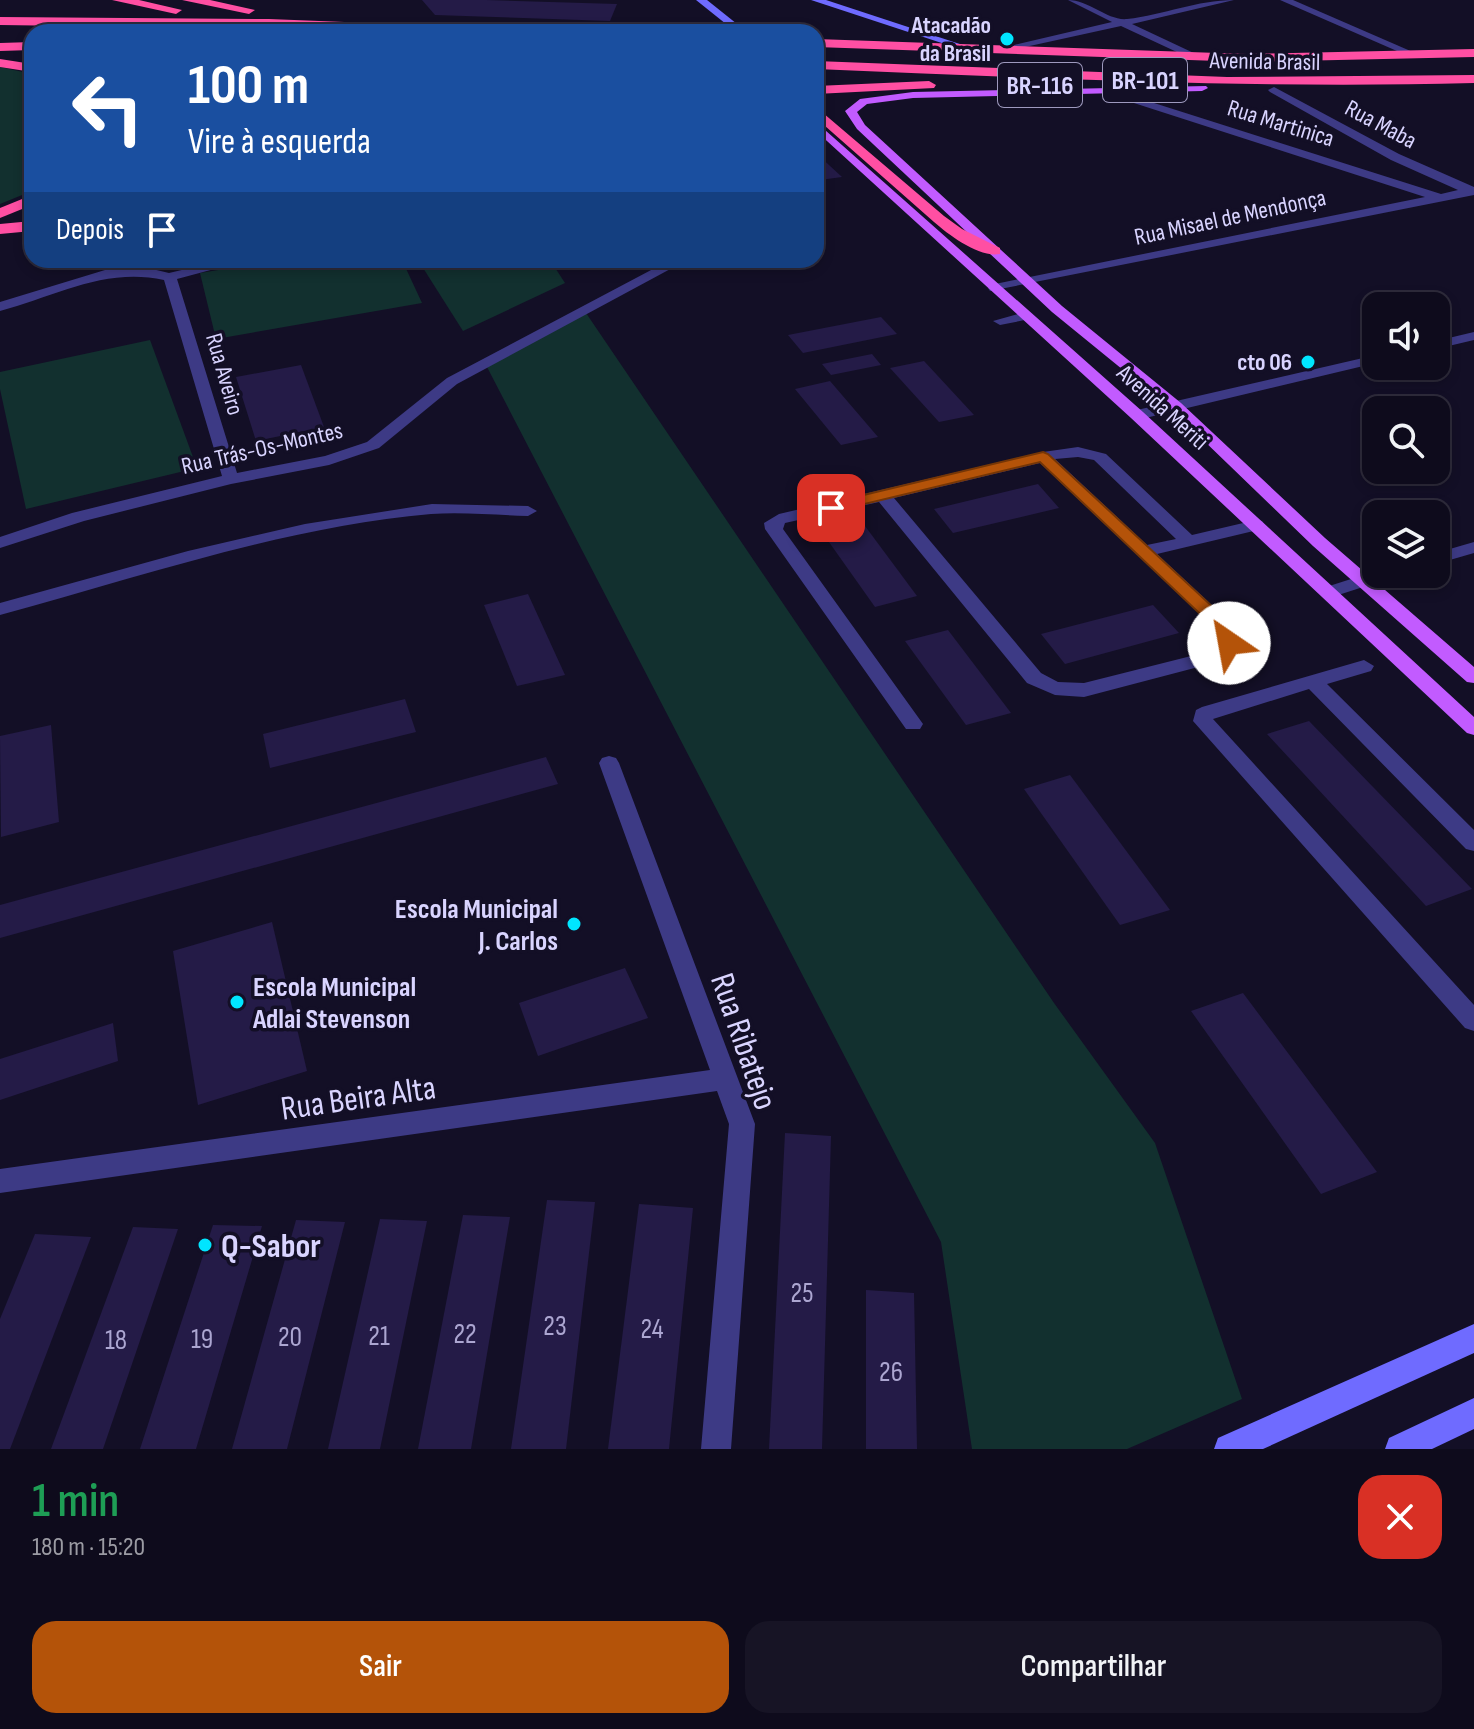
<!DOCTYPE html>
<html lang="pt">
<meta charset="utf-8">
<style>
:root{--surface:#0e0b1c;--page:#171425;--text:#f1f3f6;--muted:#9b9ba3;--line:#2e2b3b;--accent:#b45309}
body{margin:0;font-family:"Sofia Sans Condensed",sans-serif;background:var(--page);color:var(--text);height:100vh;display:flex;flex-direction:column;font-size:30px;white-space:nowrap}
*{box-sizing:border-box;margin:0}
p{font-size:26px;color:var(--muted)}
.icon{flex:none;width:44px;height:44px;fill:none;stroke:currentColor;stroke-width:2;stroke-linecap:round;stroke-linejoin:round}
.map{position:relative;height:1449px;overflow:hidden}
.side{display:flex;flex-direction:column;background:var(--surface);flex:1}
.side>*{flex:none}
.guide{position:absolute;left:24px;top:24px;width:800px;height:244px;border-radius:24px;box-shadow:0 4px 12px #0003,0 0 0 2px var(--line);background:#1a4fa0;color:#fff;overflow:hidden}
.buttons{position:absolute;left:1362px;top:292px;display:grid;gap:16px}
.buttons a{display:grid;place-items:center;width:88px;height:88px;border-radius:16px;background:var(--surface);box-shadow:0 4px 12px #0003,0 0 0 2px var(--line);font-size:40px}
.pin{position:absolute;display:grid;place-items:center;width:68px;height:68px;color:#fff;margin:-34px;border-radius:16px;box-shadow:0 4px 12px #0006}
.me{position:absolute;width:88px;margin:-44px;rotate:327deg;stroke-linejoin:round;filter:drop-shadow(0 0 6px #0008)}
.turn{display:flex;align-items:center;gap:28px;height:168px;padding:0 32px;font-size:36px}
.turn .icon{width:104px;height:104px;stroke-width:2.5}
.turn b{display:block;font-size:56px;line-height:68px}
.then{display:flex;align-items:center;height:76px;padding:0 32px;background:#0003;gap:16px;font-size:30px}
.round{display:grid;place-items:center;flex:none;width:84px;height:84px;border-radius:24px;background:var(--page)}
.overview{display:flex;align-items:center;justify-content:space-between;height:136px;padding:0 32px}
h1{font-size:48px;font-weight:600;line-height:60px;color:#1e9e55}
.action{display:flex;gap:16px;margin-top:auto;padding:16px 32px}
.action a{flex:1;height:92px;border-radius:24px;background:var(--accent);color:#fff;font-size:32px;font-weight:600;line-height:92px;text-align:center}
.action a+a{background:var(--page);color:var(--text)}
.map>svg:first-child{display:block}
.green{fill:#12302f}
.building{fill:#241b47}
.lines{fill:none;stroke-linecap:round;stroke-linejoin:round}
.street{fill:#3d3a85;fill-rule:evenodd}
.secondary{fill:#6f6bff;fill-rule:evenodd}
.primary{fill:#c25bff;fill-rule:evenodd}
.highway{fill:#ff4fa3;fill-rule:evenodd}
.route{fill:#b45309;stroke:#753606;stroke-width:2}
.poi-dot{fill:#00e5ff;stroke:#130f26;stroke-width:3}
.labels{text-anchor:middle;stroke-width:7;stroke-linejoin:round;paint-order:stroke}
.far-poi-label{font-size:24px;font-weight:bold;fill:#d9d4ff;stroke:#130f26;text-anchor:end}
.far-street-label{font-size:24px;fill:#d9d4ff;stroke:#130f26}
.shield{fill:#130f26;stroke:#9e99be;stroke-width:2}
.shield-label{font-size:26px;font-weight:bold;fill:#d9d4ff}
.poi-label{font-size:28px;font-weight:bold;fill:#d9d4ff;stroke:#130f26;text-anchor:end}
.near-number-label{font-size:28px;fill:#aca6d1}
.near-street-label{font-size:34px;fill:#d9d4ff;stroke:#130f26}
.near-poi-label{font-size:34px;font-weight:bold;fill:#d9d4ff;stroke:#130f26;text-anchor:start}
</style>
<div class="map">
<svg width="1474" height="1449" viewBox="0 0 1474 1449">
<rect width="100%" height="100%" fill="#130f26"/>
<!-- green -->
<g class="green">
<polygon points="0,67 32,74 32,191 0,204"/>
<polygon points="278,260 402,260 422,303 216,339 200,273"/>
<polygon points="418,260 550,260 565,283 463,331"/>
<polygon points="586,313 1054,1003 1155,1143 1242,1399 1127,1449 972,1449 941,1242 487,367"/>
<polygon points="150,340 197,468 26,509 0,389 0,372"/>
</g>
<!-- building -->
<g class="building">
<polygon points="422,0 486,0 617,4 610,21 435,15"/>
<polygon points="816,153 842,177 820,180 816,176"/>
<polygon points="881,317 897,334 803,353 788,335"/>
<polygon points="872,354 881,365 831,375 822,364"/>
<polygon points="924,361 974,415 939,422 890,368"/>
<polygon points="301,365 324,427 256,441 236,377"/>
<polygon points="830,381 878,437 841,445 795,389"/>
<polygon points="1038,484 1059,508 953,533 934,509"/>
<polygon points="865,526 917,596 875,607 824,535"/>
<polygon points="528,594 565,675 517,686 484,605"/>
<polygon points="1153,605 1179,633 1065,664 1041,634"/>
<polygon points="948,630 1011,713 966,725 905,641"/>
<polygon points="405,699 416,732 270,768 263,734"/>
<polygon points="1309,721 1472,889 1426,906 1267,734"/>
<polygon points="51,725 59,822 1,837 0,736"/>
<polygon points="546,757 558,784 0,938 0,905"/>
<polygon points="1070,775 1170,910 1120,925 1024,789"/>
<polygon points="272,922 307,1071 198,1105 173,951"/>
<polygon points="625,968 648,1018 538,1056 519,1003"/>
<polygon points="1243,993 1377,1172 1321,1194 1191,1011"/>
<polygon points="113,1023 118,1061 0,1100 0,1059"/>
<polygon points="785,1133 831,1136 822,1449 769,1449"/>
<polygon points="547,1200 595,1202 566,1449 511,1449"/>
<polygon points="639,1204 693,1208 669,1449 608,1449"/>
<polygon points="463,1215 510,1217 471,1449 418,1449"/>
<polygon points="380,1219 427,1221 380,1449 328,1449"/>
<polygon points="296,1220 345,1222 287,1449 232,1449"/>
<polygon points="213,1225 262,1226 196,1449 140,1449"/>
<polygon points="133,1227 178,1229 103,1449 51,1449"/>
<polygon points="35,1234 91,1237 10,1449 0,1449 0,1319"/>
<polygon points="866,1290 914,1293 917,1449 866,1449"/>
</g>
<g class="lines">
<!-- street -->
<g class="street">
<path d="M1068,0C1089,0 1108,21 1127,19C1164,15 1197,0 1234,0L1132,24L1198,55V59L1194,60L1121,26L998,53L993,50L1112,22Z"/>
<polygon points="1280,0 1293,0 1422,56 1413,58"/>
<polygon points="1274,87 1399,154 1474,187 1474,195 990,291 988,288 995,284 1425,197 1106,94 1106,90 1110,89 1441,194 1458,190 1391,160 1270,92 1268,90"/>
<path d="M224,260H248L177,279L237,473L325,456L367,442L447,378L670,260H687L457,384L379,448L329,465L231,484L84,521L0,548V537L72,513L222,476L164,280C105,267 56,296 0,311V302L105,270L148,268L169,273Z"/>
<polygon points="1025,312 1032,316 1030,319 1000,325 993,321"/>
<polygon points="1474,332 1474,340 1436,349 1436,341"/>
<polygon points="1376,355 1376,363 1137,420 1129,415 1137,410"/>
<path d="M1078,447L1106,454L1192,535L1256,520L1262,521L1265,525L1262,529L1157,554L1230,622L1238,643L1225,660L1084,697L1055,695L1027,683L879,502L785,523L783,529L923,724L920,729H906L765,529L764,523L779,514L1043,452ZM1078,457L1094,460L1176,539L1147,545L1055,459ZM1040,463L1215,628L1219,642L1211,651L1084,683L1058,682L1041,673L894,498Z"/>
<path d="M432,504L528,506L537,511L528,516C496,515 463,512 431,514C284,527 141,577 0,615V603L188,551L305,524Z"/>
<polygon points="1474,542 1474,553 1436,564 1436,553"/>
<polygon points="1376,571 1376,574 1394,574 1391,578 1329,598 1320,592 1323,588"/>
<polygon points="1364,660 1374,666 1371,671 1327,684 1474,830 1474,851 1466,849 1309,689 1213,719 1474,1005 1474,1031 1465,1028 1193,721 1196,710 1202,707"/>
<polygon points="609,756 616,758 619,763 755,1124 731,1449 701,1449 729,1124 717,1091 0,1193 0,1169 710,1070 599,763 602,758"/>
</g>
<!-- secondary -->
<g class="secondary">
<polygon points="696,0 707,0 747,32 736,32"/>
<polygon points="811,0 826,0 975,49 966,51"/>
<polygon points="1474,1324 1474,1353 1263,1449 1214,1449 1218,1438"/>
<polygon points="1474,1398 1474,1429 1432,1449 1385,1449 1389,1438"/>
</g>
<!-- primary -->
<g class="primary">
<polygon points="1206,86 1208,88 1202,91 913,98 867,104 857,112 865,125 1062,306 1181,403 1325,538 1474,667 1474,683 1467,682 1313,546 1171,409 1052,312 857,129 845,111 860,99 913,92"/>
<polygon points="816,122 1143,412 1474,717 1474,735 1467,733 1131,418 816,131"/>
</g>
<!-- highway -->
<g class="highway">
<polygon points="112,0 139,0 182,10 176,14"/>
<polygon points="182,0 210,0 255,10 249,14"/>
<polygon points="0,17 269,19 495,28 501,32 0,25"/>
<polygon points="816,39 1247,54 1474,49 1474,57 1247,62 816,47"/>
<polygon points="32,42 32,50 0,51 0,43"/>
<polygon points="0,59 32,64 32,72 0,67"/>
<path d="M816,61L1227,77L1474,75V83C1254,89 1035,78 816,69Z"/>
<polygon points="929,81 936,85 934,88 816,94 816,86"/>
<path d="M816,107L944,216L962,229L1000,248V254C979,258 949,235 934,222L816,118Z"/>
<polygon points="32,195 32,205 0,218 0,208"/>
<polygon points="32,221 32,231 0,234 0,224"/>
</g>
</g>
<!-- route -->
<polygon class="route" points="1043,452 1048,454 1229,622 1237,643 1235,647 1223,647 1215,628 1040,462 831,512 823,508 826,504"/>
<!-- markers -->
<g class="poi-dot">
<circle cx="1007" cy="39" r="8"/>
<circle cx="1308" cy="362" r="8"/>
<circle cx="574" cy="924" r="8"/>
<circle cx="237" cy="1002" r="8"/>
<circle cx="205" cy="1245" r="8"/>
</g>
<g class="labels">
<!-- far-poi labels -->
<g class="far-poi-label">
<text x="991" y="33">Atacadão<tspan x="991" dy="28">da Brasil</tspan></text>
<text x="1292" y="370">cto 06</text>
</g>
<!-- far-street labels -->
<g class="far-street-label">
<text transform="translate(1265 61) rotate(1)" y="8">Avenida Brasil</text>
<text transform="translate(1281 123) rotate(17)" y="8">Rua Martinica</text>
<text transform="translate(1381 124) rotate(28)" y="8">Rua Maba</text>
<text transform="translate(1230 217) rotate(-12)" y="8">Rua Misael de Mendonça</text>
<text transform="translate(225 374) rotate(74)" y="8">Rua Aveiro</text>
<text transform="translate(1163 407) rotate(42)" y="8">Avenida Meriti</text>
<text transform="translate(262 448) rotate(-13)" y="8">Rua Trás-Os-Montes</text>
</g>
<!-- shield labels -->
<g class="shield">
<rect x="1103" y="58" width="84" height="44" rx="6"/>
<rect x="998" y="63" width="84" height="44" rx="6"/>
</g>
<g class="shield-label">
<text x="1145" y="89">BR-101</text>
<text x="1040" y="94">BR-116</text>
</g>
<!-- poi labels -->
<g class="poi-label">
<text x="558" y="918">Escola Municipal<tspan x="558" dy="32">J. Carlos</tspan></text>
<text x="253" y="996" text-anchor="start">Escola Municipal<tspan x="253" dy="32">Adlai Stevenson</tspan></text>
</g>
<!-- near-number labels -->
<g class="near-number-label">
<text x="802" y="1302">25</text>
<text x="555" y="1335">23</text>
<text x="652" y="1338">24</text>
<text x="465" y="1343">22</text>
<text x="379" y="1345">21</text>
<text x="290" y="1346">20</text>
<text x="202" y="1348">19</text>
<text x="116" y="1349">18</text>
<text x="891" y="1381">26</text>
</g>
<!-- near-street labels -->
<g class="near-street-label">
<text transform="translate(745 1041) rotate(71)" y="12">Rua Ribatejo</text>
<text transform="translate(358 1097) rotate(-8)" y="12">Rua Beira Alta</text>
</g>
<!-- near-poi labels -->
<g class="near-poi-label">
<text x="221" y="1257">Q-Sabor</text>
</g>
</g>
</svg>
<div class="buttons">
<a><svg class="icon" aria-label="sound" viewBox="0 0 24 24"><path d="M4 9h4l5-4v14l-5-4H4zM17 9q2 3 0 6"/></svg></a>
<a><svg class="icon" aria-label="search" viewBox="0 0 24 24"><circle cx="10" cy="10" r="6"/><path d="M15 15l6 6"/></svg></a>
<a><svg class="icon" aria-label="layers" viewBox="0 0 24 24"><path d="M12 4l9 5-9 5-9-5zM3 14l9 5 9-5"/></svg></a>
</div>
<div class="pin" style="left:831px;top:508px;background:#d93025"><svg class="icon" aria-label="arrive" viewBox="0 0 24 24"><path d="M6 21V4h12l-3 4 3 4H6"/></svg></div>
<svg class="me" style="left:1229px;top:643px" viewBox="-20 -20 40 40"><circle r="19" fill="#fff"/><path d="M0-13L10 11 0 6-10 11z" fill="#b45309"/></svg>
<div class="guide">
<div class="turn"><svg class="icon" aria-label="left" viewBox="0 0 24 24"><path d="M17 20v-9H6M10 6l-5 5 5 5"/></svg><div><b>100 m</b>Vire à esquerda</div></div>
<div class="then">Depois<svg class="icon" aria-label="arrive" viewBox="0 0 24 24"><path d="M6 21V4h12l-3 4 3 4H6"/></svg></div>
</div>
</div>
<section class="side">
<div class="overview"><div><h1>1 min</h1><p>180 m · 15:20</p></div><a class="round" style="background:#d93025;color:#fff"><svg class="icon" aria-label="close" viewBox="0 0 24 24"><path d="M6 6l12 12M18 6L6 18"/></svg></a></div>
<div class="action"><a>Sair</a><a>Compartilhar</a></div>
</section>
